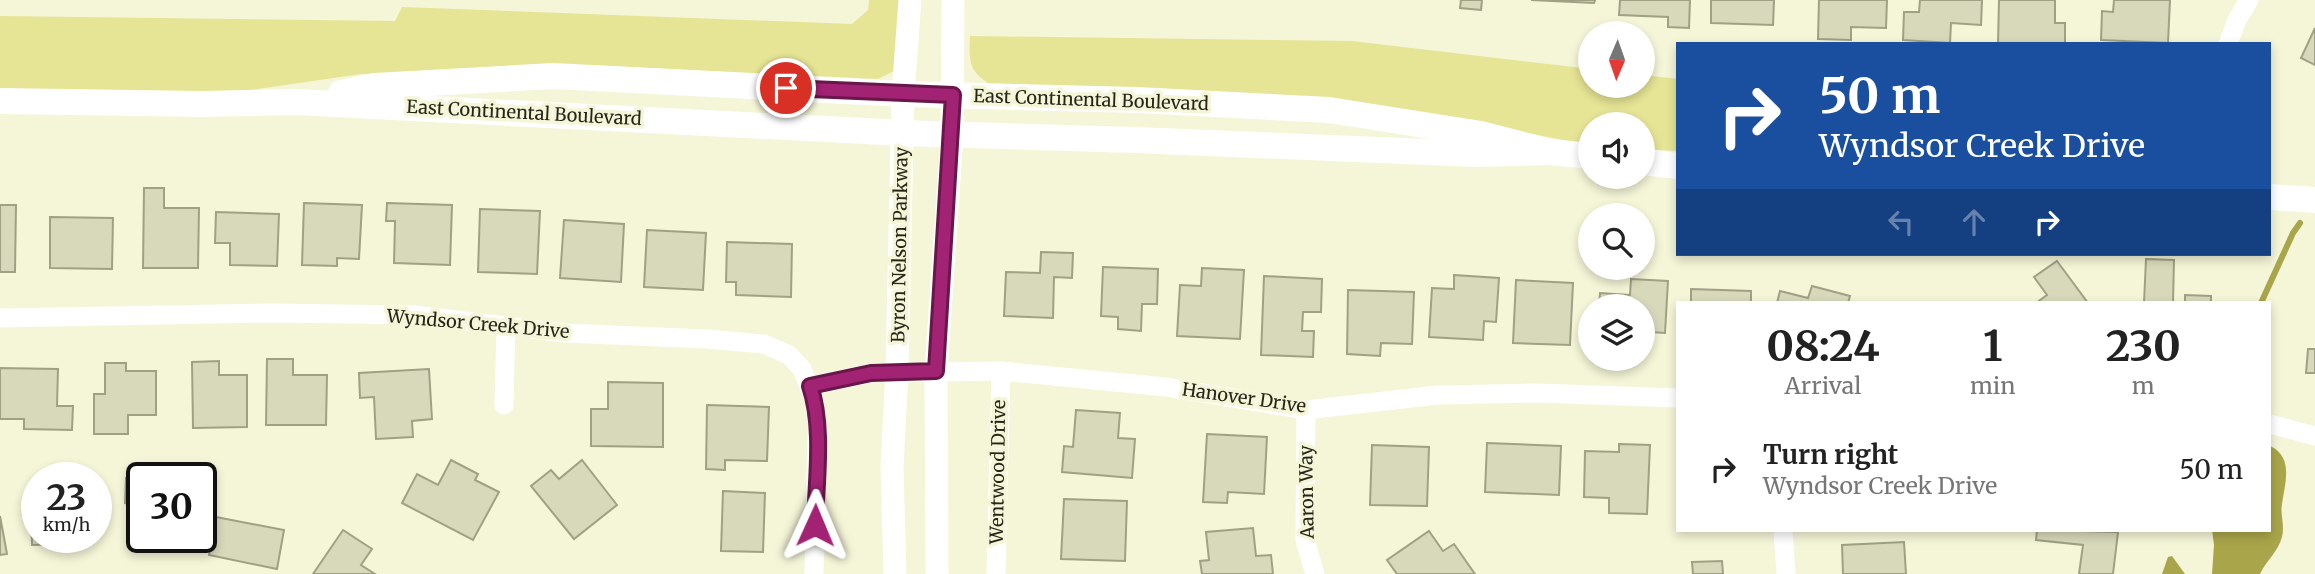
<!DOCTYPE html>
<style>
:root{--surface:#fff;--page:#f2f2f2;--text:#222;--muted:#767676}
body{margin:0;font-family:Merriweather,serif;background:var(--page);color:var(--text);height:100vh;display:flex;flex-direction:column;font-size:26px;white-space:nowrap}
*{box-sizing:border-box;margin:0}
p{font-size:23px;color:var(--muted)}
.icon{flex:none;width:38px;height:38px;fill:none;stroke:currentColor;stroke-width:2;stroke-linecap:round;stroke-linejoin:round}
.map{position:relative;flex:1;overflow:hidden}
.side{position:absolute;left:1676px;top:301px;width:595px;height:231px;display:flex;flex-direction:column;background:var(--surface);border-radius:0px;box-shadow:0 4px 10px #0003}
.side>*{flex:none}
.guide{position:absolute;left:1676px;top:42px;width:595px;height:214px;border-radius:0px;box-shadow:0 4px 10px #0003;background:#1a4fa0;color:#fff;overflow:hidden}
.needle{width:46px;rotate:182deg}
.tools{position:absolute;left:1578px;top:21px;display:grid;gap:14px}
.tools a{display:grid;place-items:center;width:77px;height:77px;border-radius:50%;background:var(--surface);box-shadow:0 4px 10px #0003;font-size:35px}
.speed{position:absolute;left:21px;top:462px;display:flex;gap:14px;font-size:35px;font-weight:700;text-align:center}
.speed>*{display:grid;place-content:center;width:91px;height:91px;border-radius:50%;background:var(--surface);box-shadow:0 4px 10px #0003;line-height:1}
.speed small{font-size:18px;font-weight:400}
.speed .limit{border:4px solid #111;border-radius:10px;background:#fff;color:#111}
.pin{position:absolute;display:grid;place-items:center;width:60px;height:60px;color:#fff;margin:-30px;border:4px solid #fff;border-radius:50%;box-shadow:0 2px 7px #0007}
.me{position:absolute;width:77px;margin:-38px;rotate:1deg;stroke-linejoin:round;filter:drop-shadow(0 0 5px #0008)}
.turn{display:flex;align-items:center;gap:24px;height:147px;padding:0 28px;font-size:32px}
.turn .icon{width:91px;height:91px;stroke-width:2.5}
.turn b{display:block;font-size:49px;line-height:60px}
.lanes{display:flex;align-items:center;height:66px;padding:0 28px;background:#0003;justify-content:center;gap:35px;direction:ltr}
.lanes .off{opacity:.35}
.eta{display:flex;justify-content:space-evenly;align-items:center;height:119px;text-align:center}
.eta b{font-size:42px;font-weight:700;line-height:49px}
ul{padding:0;list-style:none}
li{display:flex;align-items:center;gap:21px;height:98px;padding:0 28px}
li div{flex:1}
li b{display:block;font-size:26px}
li em{font-style:normal}
.map>svg:first-child{display:block}
.green{fill:#e6e495}
.water{fill:#a9a54a}
.lines{fill:none;stroke-linecap:round;stroke-linejoin:round}
.stream{stroke:#a9a54a;stroke-width:6}
.building{fill:#d8d8bb;stroke:#a0a085;stroke-width:2}
.minor{stroke:#fff;stroke-width:19}
.tertiary{stroke:#fff;stroke-width:23}
.secondary{stroke:#fff;stroke-width:26}
.route-casing{stroke:#69164b;stroke-width:18}
.route{stroke:#a22273;stroke-width:12}
.labels{text-anchor:middle;stroke-width:7;stroke-linejoin:round;paint-order:stroke}
.street-label{font-size:18px;fill:#25251a;stroke:#f5f5d8}
</style>
<div class="map">
<svg width="2315" height="574" viewBox="0 0 2315 574">
<rect width="100%" height="100%" fill="#f5f5d8"/>
<!-- green -->
<g class="green">
<polygon points="869,0 906,0 900,68 878,79 588,65 361,74 230,93 0,89 0,16 395,21 402,7 852,24 868,10"/>
<path d="M970,36L1352,41L1591,69V86H1643V75L1678,79V151L1643,149V124H1591V146L1588,145L1431,114L991,85C968,71 969,61 970,36Z"/>
</g>
<!-- water -->
<g class="water">
<path d="M2270,446C2294,457 2285,483 2282,504C2280,515 2285,525 2282,537C2278,552 2266,561 2260,574H2212L2214,545L2212,530H2270Z"/>
<polygon points="2172,556 2185,574 2162,574 2168,557"/>
</g>
<g class="lines">
<!-- stream -->
<polyline class="stream" points="2261,303 2293,233 2300,223"/>
</g>
<!-- building -->
<g class="building">
<polygon points="1461,0 1482,0 1481,10 1460,8"/>
<polygon points="1531,0 1595,0 1594,3"/>
<polygon points="1620,0 1690,0 1689,28 1668,27 1668,17 1619,15"/>
<polygon points="1711,0 1774,0 1773,25 1711,23"/>
<polygon points="1819,0 1887,0 1886,28 1851,27 1851,40 1818,39"/>
<polygon points="1920,0 1982,0 1981,25 1951,23 1950,43 1903,40 1904,12 1919,12"/>
<polygon points="1999,0 2055,0 2055,23 2065,23 2065,44 1998,44"/>
<polygon points="2114,0 2170,0 2168,43 2101,40 2102,11 2113,12"/>
<polygon points="2315,28 2315,65 2301,58"/>
<polygon points="144,188 164,188 164,208 199,208 198,268 143,268"/>
<polygon points="304,203 362,205 359,259 337,258 337,266 302,265"/>
<polygon points="387,203 452,205 450,265 394,263 395,221 386,221"/>
<polygon points="0,205 16,205 15,272 0,272"/>
<polygon points="480,209 540,211 537,274 478,272"/>
<polygon points="216,212 279,214 277,266 230,265 230,243 215,243"/>
<polygon points="50,217 113,218 112,269 50,268"/>
<polygon points="564,220 624,224 621,282 560,278"/>
<polygon points="647,230 706,233 703,290 644,287"/>
<polygon points="727,242 792,244 791,297 736,295 736,282 726,282"/>
<polygon points="1041,252 1073,253 1072,278 1054,277 1053,318 1004,316 1006,272 1040,273"/>
<polygon points="2146,259 2174,260 2173,303 2144,303"/>
<polygon points="2057,261 2088,303 2036,303 2047,295 2034,277"/>
<polygon points="1103,267 1158,269 1157,304 1142,304 1141,331 1118,329 1118,317 1101,316"/>
<polygon points="1202,268 1244,270 1240,339 1177,336 1180,285 1201,286"/>
<polygon points="1454,275 1499,278 1496,322 1484,321 1483,340 1429,337 1432,288 1454,289"/>
<polygon points="1264,276 1322,279 1321,312 1303,312 1302,331 1314,331 1313,357 1261,355"/>
<polygon points="1631,279 1668,281 1665,333 1650,332 1650,349 1643,349 1643,306 1599,306 1600,293 1630,295"/>
<polygon points="1516,280 1573,283 1570,345 1513,343"/>
<polygon points="1812,286 1850,296 1848,303 1777,303 1780,291 1808,298"/>
<polygon points="1691,289 1751,291 1751,303 1691,303"/>
<polygon points="1348,290 1414,292 1412,344 1381,343 1380,356 1347,354"/>
<polygon points="2185,295 2211,296 2211,303 2185,303"/>
<polygon points="2308,349 2315,349 2315,373 2306,373"/>
<polygon points="267,359 293,359 293,375 327,375 326,425 266,425"/>
<polygon points="219,361 219,375 247,375 247,427 193,428 192,362"/>
<polygon points="105,363 126,363 126,371 156,371 156,415 128,415 128,434 94,434 94,394 105,394"/>
<polygon points="0,368 58,369 57,406 73,406 72,430 24,429 24,419 0,419"/>
<polygon points="429,369 432,419 412,421 413,437 376,439 374,397 360,398 359,373"/>
<polygon points="608,382 663,383 663,447 591,446 591,409 608,409"/>
<polygon points="707,405 769,407 767,461 725,460 725,470 706,469"/>
<polygon points="1076,410 1120,413 1118,438 1135,439 1132,478 1062,472 1064,446 1073,447"/>
<polygon points="1207,434 1267,437 1264,494 1228,492 1227,503 1203,502"/>
<polygon points="1487,443 1561,446 1559,495 1485,492"/>
<polygon points="1619,444 1650,445 1647,514 1609,513 1609,498 1584,497 1585,451 1619,452"/>
<polygon points="1372,445 1429,447 1427,506 1370,505"/>
<polygon points="451,460 478,474 475,480 499,492 473,540 402,503 417,474 438,485"/>
<polygon points="582,460 617,505 574,539 531,486 551,470 559,479"/>
<polygon points="126,478 142,479 142,537 183,537 183,543 132,542 134,504 125,503"/>
<polygon points="30,482 37,482 37,537 68,537 68,544 32,545"/>
<polygon points="723,491 765,493 763,552 721,551"/>
<polygon points="1064,499 1127,501 1125,561 1061,559"/>
<polygon points="0,516 7,554 0,555"/>
<polygon points="216,517 284,530 277,569 209,555"/>
<polygon points="1253,528 1256,556 1271,555 1273,574 1202,574 1200,561 1209,560 1206,532"/>
<polygon points="343,530 372,549 361,565 375,574 313,574"/>
<polygon points="2037,530 2118,532 2113,574 2079,574 2083,545 2036,540"/>
<polygon points="1429,531 1443,551 1454,544 1475,574 1397,574 1387,560"/>
<polygon points="1904,542 1906,574 1843,574 1842,545"/>
<polygon points="1722,561 1723,574 1693,574 1692,562"/>
</g>
<g class="lines">
<!-- minor -->
<g class="minor">
<polyline points="2228,44 2237,20 2249,0"/>
<polyline points="0,318 273,313 415,315 564,333 706,339 764,344 789,355 802,369 814,399 817,427 814,574"/>
<polyline points="810,386 871,373 1001,371 1166,387 1306,410 1438,395 1538,393 1678,398"/>
<polyline points="504,405 506,326"/>
<polyline points="1306,410 1305,540 1315,574"/>
<polyline points="2270,424 2315,436"/>
<polyline points="1783,530 1786,574"/>
<polyline points="996,574 1001,371"/>
</g>
<!-- tertiary -->
<g class="tertiary">
<polyline points="895,574 892,467 897,371 903,94 910,0"/>
<polyline points="937,574 936,371 952,135 953,0"/>
</g>
<!-- secondary -->
<g class="secondary">
<polyline points="341,93 375,86 553,76 903,94 1137,100 1329,110 1481,134 1550,152 1591,156"/>
<polyline points="0,101 202,104 295,102 903,133 1135,140 1476,154 1550,152"/>
<polyline points="1643,162 1678,166"/>
<polyline points="2270,197 2315,200"/>
</g>
</g>
<g class="lines">
<!-- route casing -->
<g class="route-casing">
<path id="route" d="M786,88L953,95L936,371L871,373L810,386C824,427 816,482 815,525"/>
</g>
<!-- route -->
<use href="#route" class="route"/>
</g>
<g class="labels">
<!-- street labels -->
<g class="street-label">
<text transform="translate(1091 100) rotate(2)" y="6">East Continental Boulevard</text>
<text transform="translate(524 113) rotate(3)" y="6">East Continental Boulevard</text>
<text transform="translate(900 245) rotate(-89)" y="6">Byron Nelson Parkway</text>
<text transform="translate(478 324) rotate(5)" y="6">Wyndsor Creek Drive</text>
<text transform="translate(1244 398) rotate(8)" y="6">Hanover Drive</text>
<text transform="translate(998 472) rotate(-89)" y="6">Wentwood Drive</text>
<text transform="translate(1307 492) rotate(-91)" y="6">Aaron Way</text>
</g>
</g>
</svg>
<div class="tools">
<a><svg class="needle" viewBox="-14 -14 28 28"><path d="M0-13l5 13h-10z" fill="#e53935"/><path d="M0 13l5-13h-10z" fill="#767676"/></svg></a>
<a><svg class="icon" aria-label="sound" viewBox="0 0 24 24"><path d="M4 9h4l5-4v14l-5-4H4zM17 9q2 3 0 6"/></svg></a>
<a><svg class="icon" aria-label="search" viewBox="0 0 24 24"><circle cx="10" cy="10" r="6"/><path d="M15 15l6 6"/></svg></a>
<a><svg class="icon" aria-label="layers" viewBox="0 0 24 24"><path d="M12 4l9 5-9 5-9-5zM3 14l9 5 9-5"/></svg></a>
</div>
<div class="speed"><div>23<small>km/h</small></div><div class="limit">30</div></div>
<div class="pin" style="left:786px;top:88px;background:#d93025"><svg class="icon" aria-label="arrive" viewBox="0 0 24 24"><path d="M6 21V4h12l-3 4 3 4H6"/></svg></div>
<svg class="me" style="left:815px;top:525px" viewBox="-20 -20 40 40"><path d="M0-17L14 15 0 8-14 15z" fill="#a22273" stroke="#fff" stroke-width="4"/></svg>
<div class="guide">
<div class="turn"><svg class="icon" aria-label="right" viewBox="0 0 24 24"><path d="M7 20v-9h11M14 6l5 5-5 5"/></svg><div><b>50 m</b>Wyndsor Creek Drive</div></div>
<div class="lanes"><svg class="icon off" aria-label="left" viewBox="0 0 24 24"><path d="M17 20v-9H6M10 6l-5 5 5 5"/></svg><svg class="icon off" aria-label="ahead" viewBox="0 0 24 24"><path d="M12 20V5M6 11l6-6 6 6"/></svg><svg class="icon" aria-label="right" viewBox="0 0 24 24"><path d="M7 20v-9h11M14 6l5 5-5 5"/></svg></div>
</div>
<section class="side">
<div class="eta">
<div><b>08:24</b><p>Arrival</p></div>
<div><b>1</b><p>min</p></div>
<div><b>230</b><p>m</p></div>
</div>
<ul>
<li><svg class="icon" aria-label="right" viewBox="0 0 24 24"><path d="M7 20v-9h11M14 6l5 5-5 5"/></svg><div><b>Turn right</b><p>Wyndsor Creek Drive</p></div><em>50 m</em></li>
</ul>
</section>
</div>
